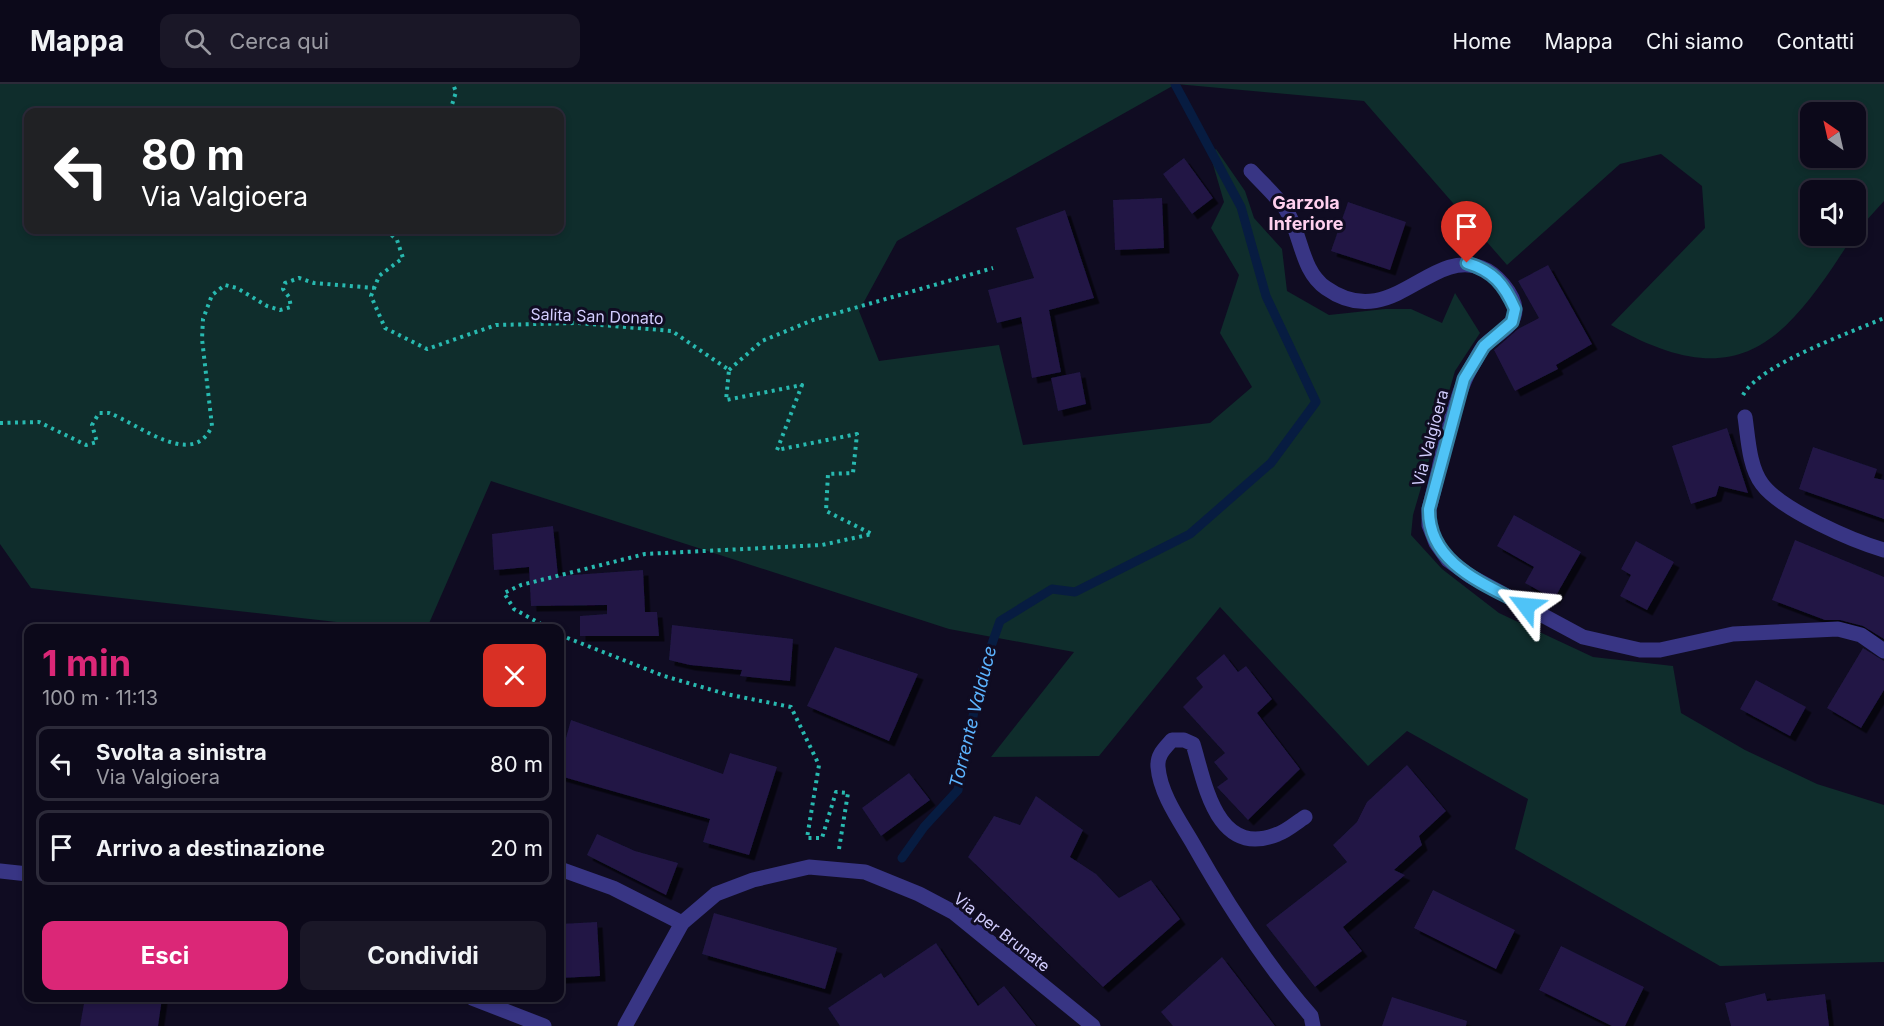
<!DOCTYPE html>
<html lang="it">
<meta charset="utf-8">
<style>
:root{--surface:#0c091a;--page:#1a1727;--text:#f1f3f6;--muted:#9a9aa2;--line:#2c2a39;--accent:#db2777}
body{margin:0;font-family:Inter,sans-serif;background:var(--page);color:var(--text);height:100vh;display:flex;flex-direction:column;font-size:22px;white-space:nowrap}
*{box-sizing:border-box;margin:0}
p{font-size:20px;color:var(--muted)}
.icon{flex:none;width:33px;height:33px;fill:none;stroke:currentColor;stroke-width:2;stroke-linecap:round;stroke-linejoin:round}
.map{position:relative;flex:1;overflow:hidden}
.drawer{position:absolute;left:24px;top:540px;width:540px;height:378px;display:flex;flex-direction:column;background:var(--surface);border-radius:12px;box-shadow:0 3px 9px #0003,0 0 0 2px var(--line)}
.drawer>*{flex:none}
.guide{position:absolute;left:24px;top:24px;width:540px;height:126px;border-radius:12px;box-shadow:0 3px 9px #0003,0 0 0 2px var(--line);background:#202124;color:#fff;overflow:hidden}
.needle{width:39px;rotate:326deg}
.controls{position:absolute;left:1800px;top:18px;display:grid;gap:12px}
.controls a{display:grid;place-items:center;width:66px;height:66px;border-radius:12px;background:var(--surface);box-shadow:0 3px 9px #0003,0 0 0 2px var(--line);font-size:30px}
.pin{position:absolute;display:grid;place-items:center;width:51px;height:51px;color:#fff;margin:-62px -26px;border-radius:50% 50% 50% 0;rotate:-45deg;box-shadow:0 0 6px #0007}
.pin .icon{rotate:45deg}
.me{position:absolute;width:66px;margin:-33px;rotate:299deg;stroke-linejoin:round;filter:drop-shadow(0 0 4px #0008)}
.turn{display:flex;align-items:center;gap:21px;height:126px;padding:0 18px;font-size:27px}
.turn .icon{width:78px;height:78px;stroke-width:2.5}
.turn b{display:block;font-size:42px;line-height:51px}
.round{display:grid;place-items:center;flex:none;width:63px;height:63px;border-radius:12px;background:var(--page)}
.headline{display:flex;align-items:center;justify-content:space-between;height:102px;padding:0 18px}
h1{font-size:36px;font-weight:700;line-height:45px;color:var(--accent)}
.button{display:flex;gap:12px;margin-top:auto;padding:12px 18px}
.button a{flex:1;height:69px;border-radius:12px;background:var(--accent);color:#fff;font-size:24px;font-weight:700;line-height:69px;text-align:center}
.button a+a{background:var(--page);color:var(--text)}
ul{padding:0;list-style:none}
li{display:flex;align-items:center;gap:18px;height:75px;margin:0 12px 9px;padding:0 6px;border:3px solid var(--line);border-radius:12px}
li div{flex:1}
li b{display:block;font-size:22px}
li em{font-style:normal}
header{display:flex;align-items:center;gap:36px;box-sizing:border-box;height:84px;padding:0 30px;background:var(--surface);border-bottom:2px solid var(--line)}
header strong{font-size:28px}
nav{display:flex;gap:33px;margin-inline-start:auto;font-size:21px}
.search{width:420px;height:54px;background:var(--page);display:flex;align-items:center;gap:15px;box-sizing:border-box;padding:0 21px;border-radius:12px;color:var(--muted);font-size:22px}
.map>svg:first-child{display:block}
.green{fill:#0f2d2c;fill-rule:evenodd}
.lines{fill:none;stroke-linecap:round;stroke-linejoin:round}
.stream{stroke:#071c41;stroke-width:9}
.building{fill:#201744;filter:url(#shadow)}
.path{stroke:#28b9b0;stroke-width:4;stroke-dasharray:3 4.5;stroke-linecap:butt}
.minor{stroke:#383584;stroke-width:15}
.route-casing{stroke:#337fa1;stroke-width:15}
.route{stroke:#4fc3f7;stroke-width:10}
.labels{text-anchor:middle;stroke-width:6;stroke-linejoin:round;paint-order:stroke}
.street-label{font-size:16px;fill:#d3ceff;stroke:#100c22}
.neighbourhood-label{font-size:18px;font-weight:bold;fill:#ffd0ee;stroke:#100c22}
.water-label{font-size:18px;font-style:italic;fill:#5cb4ff;stroke:#100c22}
</style>
<header>
<strong>Mappa</strong>
<div class="search"><svg class="icon" aria-label="search" viewBox="0 0 24 24"><circle cx="10" cy="10" r="6"/><path d="M15 15l6 6"/></svg>Cerca qui</div>
<nav><a>Home</a><a>Mappa</a><a>Chi siamo</a><a>Contatti</a></nav>
</header>
<div class="map">
<svg width="1884" height="942" viewBox="0 0 1884 942">
<defs>
<filter id="shadow"><feDropShadow dx="5.5" dy="5.5" stdDeviation="0" flood-color="#0009"/></filter>
</defs>
<rect width="100%" height="100%" fill="#100c22"/>
<!-- green -->
<path class="green" d="M0,0H1884V117L1856,148V106H1810V152H1853C1785,259 1739,314 1611,241L1705,144L1702,102L1661,70L1620,80L1507,181L1364,17L1176,0L897,157L859,227L879,277L999,261L1023,361L1210,339L1252,303L1220,249L1239,191L1211,144L1224,118L1210,70L1216,65L1245,107L1254,134L1282,165L1287,207L1329,231L1385,225H1411L1442,239L1455,209L1480,249L1455,287L1413,431L1411,451L1442,485L1499,529L1593,573L1673,582L1681,629L1745,666L1817,700L1884,721V878L1720,882L1515,765L1528,715L1407,647L1368,682L1220,523L1099,672L991,673L1074,568L949,545L491,397L427,544H390L31,504L0,460ZM28,28H560V146H28ZM1810,28H1856V74H1810Z"/>
<g class="lines">
<!-- stream -->
<polyline class="stream" points="902,774 924,743 958,706 982,588 1000,537 1052,505 1075,508 1190,450 1271,379 1316,318 1266,212 1241,123 1175,0"/>
</g>
<!-- building -->
<g class="building">
<polygon points="1184,74 1213,114 1192,130 1163,90"/>
<polygon points="1162,114 1164,164 1115,166 1113,116"/>
<polygon points="1348,118 1406,138 1390,186 1331,167"/>
<polygon points="1065,126 1094,214 1049,226 1061,288 1032,294 1021,233 997,239 988,206 1034,194 1016,144"/>
<polygon points="1548,181 1592,260 1556,281 1558,285 1515,307 1494,266 1518,245 1539,234 1518,197"/>
<polygon points="1080,288 1086,320 1058,327 1051,294"/>
<polygon points="1727,344 1748,409 1719,402 1716,412 1691,420 1672,362"/>
<polygon points="1813,363 1877,385 1874,394 1884,396 1884,435 1799,405"/>
<polygon points="1514,431 1581,468 1554,515 1525,499 1534,483 1497,462"/>
<polygon points="553,442 558,492 643,486 645,528 657,528 659,552 580,552 580,532 607,530 607,521 531,522 529,483 494,486 492,450"/>
<polygon points="1795,456 1884,493 1884,555 1863,542 1840,536 1825,536 1772,516"/>
<polygon points="1636,457 1674,478 1647,526 1620,512 1631,491 1621,485"/>
<polygon points="672,541 793,555 790,597 740,592 742,586 690,581 669,576"/>
<polygon points="835,563 918,590 889,657 807,622"/>
<polygon points="1863,564 1884,577 1884,606 1861,644 1827,624"/>
<polygon points="1224,570 1238,588 1246,582 1272,615 1257,629 1300,685 1248,736 1217,703 1228,695 1214,678 1225,669 1183,623 1203,603 1196,594"/>
<polygon points="1756,596 1806,623 1790,652 1740,625"/>
<polygon points="571,636 723,690 730,669 777,683 749,771 703,758 710,735 560,692 560,675"/>
<polygon points="1407,681 1446,727 1419,752 1422,761 1394,786 1405,791 1343,843 1362,867 1315,903 1266,841 1347,778 1333,761 1357,738 1367,718"/>
<polygon points="909,689 930,716 881,752 862,724"/>
<polygon points="1036,712 1083,746 1070,773 1096,790 1119,814 1151,796 1180,835 1103,903 968,773 994,732 1020,741"/>
<polygon points="597,750 635,767 678,779 666,811 587,771"/>
<polygon points="1433,806 1515,846 1496,885 1414,844"/>
<polygon points="714,829 837,864 825,905 702,870"/>
<polygon points="597,838 600,892 560,894 560,840"/>
<polygon points="936,859 978,922 1004,902 1036,942 840,942 828,924 881,889 884,894"/>
<polygon points="1561,862 1644,903 1625,942 1612,942 1539,906"/>
<polygon points="1222,873 1275,942 1173,942 1161,928"/>
<polygon points="1765,909 1767,917 1825,910 1829,942 1731,942 1725,919"/>
<polygon points="1392,913 1467,937 1466,942 1382,942"/>
<polygon points="85,914 162,914 158,942 80,942"/>
</g>
<g class="lines">
<!-- path -->
<g class="path">
<polyline points="368,28 379,28"/>
<polyline points="441,28 451,24 456,8 453,0"/>
<polyline points="386,146 397,156 403,174 379,192 371,212 385,244 427,265 496,241 578,239 672,247 729,286 726,316 802,301 777,366 857,350 853,389 828,390 826,427 872,450 822,461 645,470 521,501 504,509 514,525 548,544"/>
<polyline points="729,286 762,257 813,236 993,184"/>
<path d="M1743,311C1760,280 1850,249 1884,234"/>
<path d="M0,339L39,338L86,361L97,358L92,341L99,329H109C139,340 193,386 212,342L202,255L203,235L212,211L225,201L237,204L267,222L280,226L291,223L289,213L283,205L285,199L299,194L314,199L374,204"/>
<polyline points="560,551 664,592 726,610 791,623 819,681 807,754 822,754 836,708 848,709 839,765"/>
</g>
<!-- minor -->
<g class="minor">
<path d="M1251,87C1262,99 1275,111 1285,124C1302,149 1300,186 1326,204C1391,250 1430,163 1482,184C1496,189 1514,210 1515,225C1516,243 1494,251 1484,262C1479,268 1476,276 1472,282C1452,315 1440,385 1429,425V441L1436,459L1448,476L1470,492L1583,553L1640,566H1660L1733,550L1838,545L1861,551L1884,567"/>
<path d="M1745,333C1748,353 1749,383 1762,400C1781,426 1853,457 1884,466"/>
<path d="M1305,733C1297,738 1287,747 1278,750C1216,775 1205,699 1193,660L1184,656H1172C1164,665 1157,671 1158,683C1160,709 1179,736 1192,758C1227,820 1264,878 1311,932L1313,942"/>
<polyline points="560,785 613,804 682,839"/>
<polyline points="0,787 28,790"/>
<polyline points="472,914 544,942"/>
<polyline points="625,942 682,839 716,810 753,796 809,783 865,788 919,810 953,828 1093,942"/>
</g>
</g>
<g class="lines">
<!-- route casing -->
<g class="route-casing">
<path id="route" d="M1467,179C1493,187 1504,200 1515,225L1512,238L1484,262L1464,295L1429,425C1428,480 1485,500 1526,522"/>
</g>
<!-- route -->
<use href="#route" class="route"/>
</g>
<g class="labels">
<!-- street labels -->
<g class="street-label">
<text transform="translate(597 232) rotate(2)" y="6">Salita San Donato</text>
<text transform="translate(1430 354) rotate(-75)" y="6">Via Valgioera</text>
<text transform="translate(1002 848) rotate(38)" y="6">Via per Brunate</text>
</g>
<!-- neighbourhood labels -->
<g class="neighbourhood-label">
<text x="1306" y="125">Garzola<tspan x="1306" dy="21">Inferiore</tspan></text>
</g>
<!-- water labels -->
<g class="water-label">
<text transform="translate(973 633) rotate(-76)" y="6">Torrente Valduce</text>
</g>
</g>
</svg>
<div class="controls">
<a><svg class="needle" viewBox="-14 -14 28 28"><path d="M0-13l5 13h-10z" fill="#e53935"/><path d="M0 13l5-13h-10z" fill="#9a9aa2"/></svg></a>
<a><svg class="icon" aria-label="sound" viewBox="0 0 24 24"><path d="M4 9h4l5-4v14l-5-4H4zM17 9q2 3 0 6"/></svg></a>
</div>
<div class="pin" style="left:1467px;top:179px;background:#d93025"><svg class="icon" aria-label="arrive" viewBox="0 0 24 24"><path d="M6 21V4h12l-3 4 3 4H6"/></svg></div>
<svg class="me" style="left:1526px;top:522px" viewBox="-20 -20 40 40"><path d="M0-17L14 15 0 8-14 15z" fill="#4fc3f7" stroke="#fff" stroke-width="4"/></svg>
<div class="guide">
<div class="turn"><svg class="icon" aria-label="left" viewBox="0 0 24 24"><path d="M17 20v-9H6M10 6l-5 5 5 5"/></svg><div><b>80 m</b>Via Valgioera</div></div>
</div>
<section class="drawer">
<div class="headline"><div><h1>1 min</h1><p>100 m · 11:13</p></div><a class="round" style="background:#d93025;color:#fff"><svg class="icon" aria-label="close" viewBox="0 0 24 24"><path d="M6 6l12 12M18 6L6 18"/></svg></a></div>
<ul>
<li><svg class="icon" aria-label="left" viewBox="0 0 24 24"><path d="M17 20v-9H6M10 6l-5 5 5 5"/></svg><div><b>Svolta a sinistra</b><p>Via Valgioera</p></div><em>80 m</em></li>
<li><svg class="icon" aria-label="arrive" viewBox="0 0 24 24"><path d="M6 21V4h12l-3 4 3 4H6"/></svg><div><b>Arrivo a destinazione</b></div><em>20 m</em></li>
</ul>
<div class="button"><a>Esci</a><a>Condividi</a></div>
</section>
</div>
